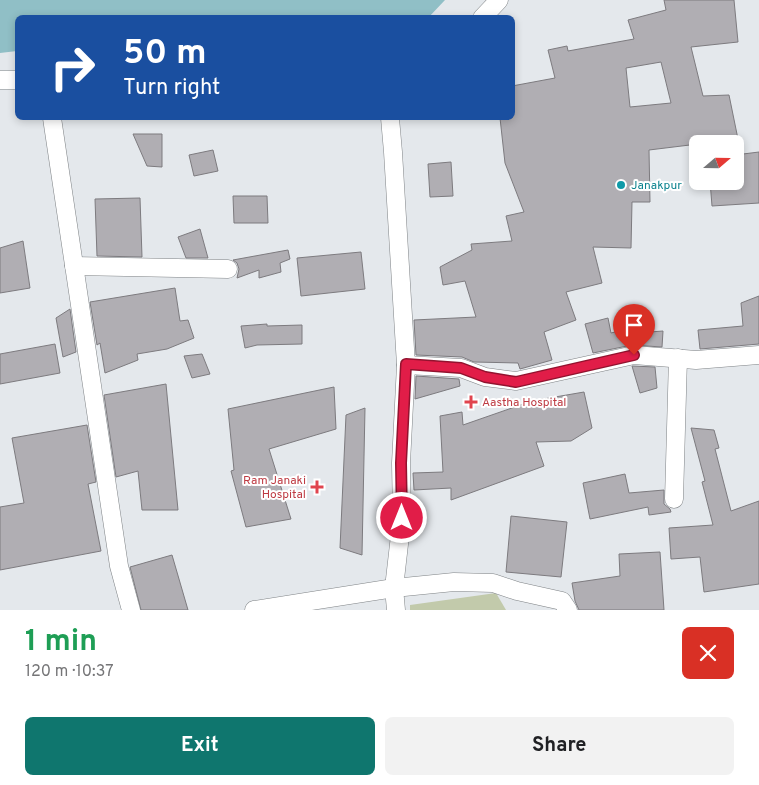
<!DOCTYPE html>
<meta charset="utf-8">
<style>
:root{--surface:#fff;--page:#f2f2f2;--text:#202124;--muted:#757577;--accent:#0f766e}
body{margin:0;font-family:Overpass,sans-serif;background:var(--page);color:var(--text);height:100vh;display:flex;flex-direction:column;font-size:19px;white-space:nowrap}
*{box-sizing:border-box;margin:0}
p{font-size:16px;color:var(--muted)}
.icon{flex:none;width:28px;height:28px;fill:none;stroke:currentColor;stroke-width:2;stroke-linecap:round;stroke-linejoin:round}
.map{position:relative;height:610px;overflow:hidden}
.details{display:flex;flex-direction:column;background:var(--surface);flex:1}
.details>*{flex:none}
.hud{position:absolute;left:15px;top:15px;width:500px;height:105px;border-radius:8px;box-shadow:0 2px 8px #0003;background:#1a4fa0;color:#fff;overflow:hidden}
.needle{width:32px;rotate:70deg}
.fabs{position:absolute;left:689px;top:135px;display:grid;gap:10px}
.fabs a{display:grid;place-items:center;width:55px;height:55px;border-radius:8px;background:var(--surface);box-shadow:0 2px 8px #0003;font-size:25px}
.pin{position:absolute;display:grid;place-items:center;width:42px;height:42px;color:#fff;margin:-51px -21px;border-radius:50% 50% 50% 0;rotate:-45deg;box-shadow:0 0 5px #0007}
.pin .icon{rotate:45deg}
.me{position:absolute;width:55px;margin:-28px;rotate:0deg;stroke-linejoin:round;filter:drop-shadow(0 0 4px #0008)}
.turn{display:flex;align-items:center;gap:18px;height:105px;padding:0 25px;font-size:22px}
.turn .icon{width:65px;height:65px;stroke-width:2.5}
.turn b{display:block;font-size:35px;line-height:42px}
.round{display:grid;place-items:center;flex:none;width:52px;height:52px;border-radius:8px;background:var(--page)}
.summary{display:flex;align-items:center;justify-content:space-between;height:85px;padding:0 25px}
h1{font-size:30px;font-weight:700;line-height:38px;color:#1e9e55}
.cta{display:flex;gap:10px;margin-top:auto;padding:10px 25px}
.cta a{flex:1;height:58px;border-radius:8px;background:var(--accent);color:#fff;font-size:20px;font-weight:700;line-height:58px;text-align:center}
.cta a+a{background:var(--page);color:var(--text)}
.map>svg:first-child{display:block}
.green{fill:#c2caab}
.water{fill:#90bfc6}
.building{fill:#b0aeb3;stroke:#7d7b7f;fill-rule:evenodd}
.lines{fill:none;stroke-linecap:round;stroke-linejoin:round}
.minor-casing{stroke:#7f8386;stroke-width:19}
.minor{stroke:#fff;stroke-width:18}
.route-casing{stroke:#92132f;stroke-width:12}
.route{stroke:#e11d48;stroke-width:9}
.culture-dot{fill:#0f9aa8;stroke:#fff;stroke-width:2}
.health-dot{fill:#e0444e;stroke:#fff;stroke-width:2}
.labels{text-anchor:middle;stroke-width:4;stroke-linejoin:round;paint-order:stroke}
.culture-label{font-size:12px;fill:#0d838f;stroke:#fff;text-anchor:start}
.health-label{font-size:12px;fill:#be3a42;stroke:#fff;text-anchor:start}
</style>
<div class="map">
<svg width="759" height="610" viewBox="0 0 759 610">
<rect width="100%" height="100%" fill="#e4e8ec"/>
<!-- green -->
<polygon class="green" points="496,593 506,610 410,610 410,605"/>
<!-- water -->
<polygon class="water" points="0,0 445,0 428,18 18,18 17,51 0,53"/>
<!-- building -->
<g class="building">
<path d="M664,0H734L738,42L691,47L703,96L729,95L739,144H698L649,150L650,202H632L631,248L593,247L602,283L566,292L576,320L544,332L552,360L520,369L518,363L474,362L462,357L416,355L414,320L476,317L465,281L443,285L440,267L472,250L471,244L512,241L506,216L524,212L505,163L500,118H512V86L555,78L548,50L567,46L568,51L634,39L628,20L666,10ZM661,62L671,103L630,107L626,68Z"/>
<polygon points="133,134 162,134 162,167 147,166"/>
<polygon points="213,150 218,171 194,176 189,155"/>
<polygon points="759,152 759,203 712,206 710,181 735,181 735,155"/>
<polygon points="451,162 453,196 430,197 428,164"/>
<polygon points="233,196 267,196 268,223 234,223"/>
<polygon points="140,198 142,257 97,256 95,199"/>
<polygon points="200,229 208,258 186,258 178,237"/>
<polygon points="23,241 30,288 0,293 0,248"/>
<polygon points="288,250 290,259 280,263 281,272 259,278 259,270 237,278 239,269 237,263 233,260"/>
<polygon points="361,252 365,289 301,296 297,258"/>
<polygon points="175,288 180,321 188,320 194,338 167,349 137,354 138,360 105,373 100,343 97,345 90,302"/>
<polygon points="759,296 759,344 700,349 698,330 743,326 741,303"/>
<polygon points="70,309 76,352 63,357 56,318"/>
<polygon points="608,318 611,333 635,327 636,333 663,331 662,347 632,345 593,353 585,324"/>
<polygon points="267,324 267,326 302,325 302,344 257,345 245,348 241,326"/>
<polygon points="55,344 60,373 0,384 0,354"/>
<polygon points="202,354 210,374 192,378 184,356"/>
<polygon points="632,366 655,367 657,388 640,393"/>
<polygon points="416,376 459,379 460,386 415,399"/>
<polygon points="166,384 178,510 142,510 138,471 116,477 104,395"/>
<polygon points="334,387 336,429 269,449 291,519 246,527 231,471 234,470 228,409"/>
<polygon points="584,392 592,428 571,441 536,442 544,466 451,500 451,488 414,490 413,473 443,472 440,416 462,412 463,425 532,401"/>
<polygon points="365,408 362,555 340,548 346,415"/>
<polygon points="87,425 96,482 88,484 101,551 0,570 0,507 24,503 12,438"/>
<polygon points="691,428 714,430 719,448 715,449 731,511 759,501 759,584 704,592 700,557 671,559 669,528 713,525 702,482 705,481"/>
<polygon points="625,474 629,493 664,490 664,504 670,509 671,512 649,515 648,507 590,519 583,483"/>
<polygon points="511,516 567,522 561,577 506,572"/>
<polygon points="660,552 664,610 579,610 575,601 572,583 620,576 619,554"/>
<polygon points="172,555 188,610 141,610 130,567"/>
</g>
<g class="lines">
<!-- minor casing -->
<g class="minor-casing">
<g id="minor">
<polyline points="482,18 499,0"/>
<polyline points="0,80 18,80"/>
<polyline points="52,118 119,566 131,610"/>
<polyline points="390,118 393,152 406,365 401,463 402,518 394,588 396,610"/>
<polyline points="74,266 228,269"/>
<polyline points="406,365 461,368 485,377 516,381 634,355 696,360 759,355"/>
<polyline points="674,499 678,358"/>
<polyline points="254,610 394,588 454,582 493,583 517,591 562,601 568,610"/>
</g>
</g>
<!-- minor -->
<use href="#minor" class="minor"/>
</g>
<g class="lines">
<!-- route casing -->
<g class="route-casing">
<polyline id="route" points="402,518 401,463 406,364 461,368 485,377 516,382 634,355"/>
</g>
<!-- route -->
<use href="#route" class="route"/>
</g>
<!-- markers -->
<circle class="culture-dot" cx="621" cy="185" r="5"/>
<g class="health-dot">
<path d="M468.5 394.5h5v5h5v5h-5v5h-5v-5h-5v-5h5z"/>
<path d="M314.5 479.5h5v5h5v5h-5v5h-5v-5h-5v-5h5z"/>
</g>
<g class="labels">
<!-- culture labels -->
<g class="culture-label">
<text x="631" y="189">Janakpur</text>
</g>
<!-- health labels -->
<g class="health-label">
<text x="482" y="406">Aastha Hospital</text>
<text x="306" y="484" text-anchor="end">Ram Janaki<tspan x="306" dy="14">Hospital</tspan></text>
</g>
</g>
</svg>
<div class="fabs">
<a><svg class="needle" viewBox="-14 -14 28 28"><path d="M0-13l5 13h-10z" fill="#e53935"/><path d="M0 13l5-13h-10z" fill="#757577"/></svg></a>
</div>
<div class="pin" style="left:634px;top:355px;background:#d93025"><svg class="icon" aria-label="arrive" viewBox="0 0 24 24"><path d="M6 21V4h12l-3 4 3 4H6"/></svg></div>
<svg class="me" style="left:402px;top:518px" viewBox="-20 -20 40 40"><circle r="17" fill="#e11d48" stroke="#fff" stroke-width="3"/><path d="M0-11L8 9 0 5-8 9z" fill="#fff"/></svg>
<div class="hud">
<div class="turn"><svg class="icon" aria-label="right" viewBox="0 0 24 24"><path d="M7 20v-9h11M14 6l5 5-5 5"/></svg><div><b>50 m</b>Turn right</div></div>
</div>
</div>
<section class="details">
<div class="summary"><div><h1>1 min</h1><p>120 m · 10:37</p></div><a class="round" style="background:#d93025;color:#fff"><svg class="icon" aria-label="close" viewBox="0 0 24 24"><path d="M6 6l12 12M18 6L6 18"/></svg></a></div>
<div class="cta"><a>Exit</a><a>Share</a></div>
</section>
